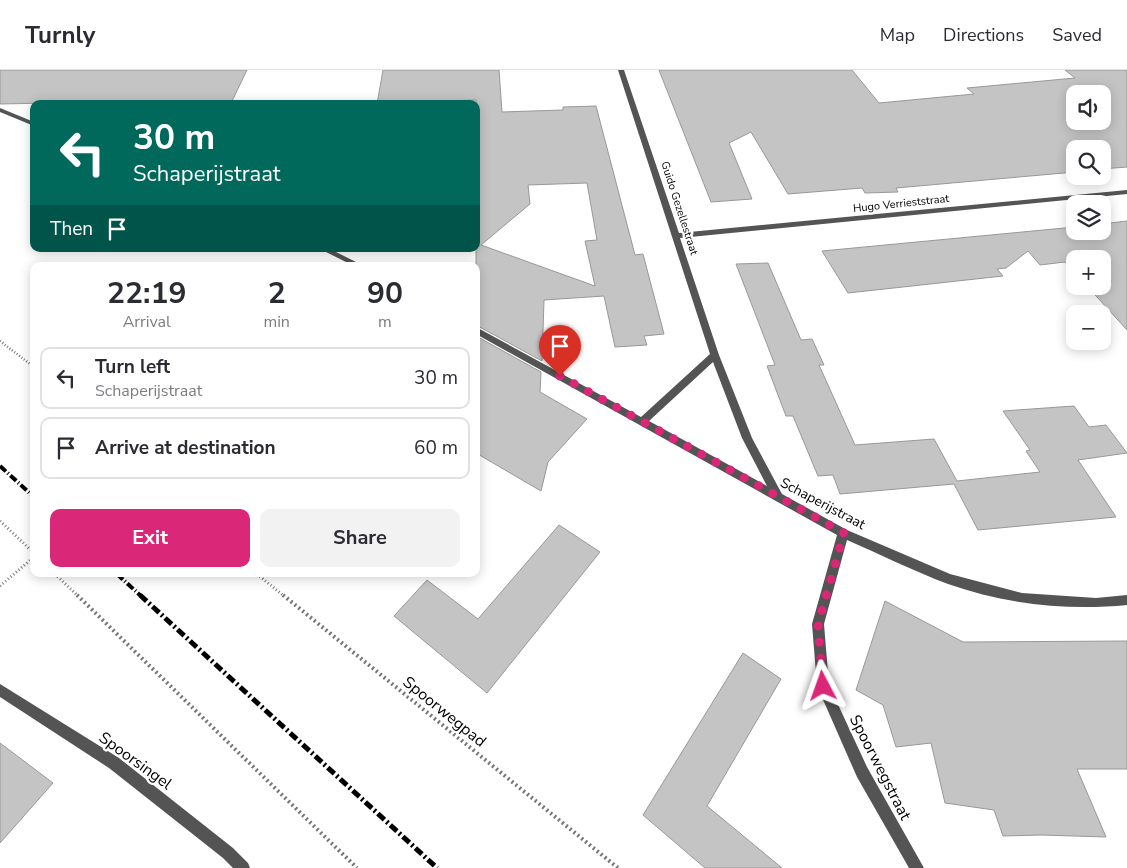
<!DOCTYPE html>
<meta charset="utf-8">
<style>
:root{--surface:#fff;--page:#f2f2f3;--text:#2b2b33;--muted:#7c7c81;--line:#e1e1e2;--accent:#db2777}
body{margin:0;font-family:"Nunito Sans",sans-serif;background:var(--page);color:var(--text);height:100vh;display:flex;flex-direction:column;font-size:19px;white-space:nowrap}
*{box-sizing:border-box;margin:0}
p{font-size:16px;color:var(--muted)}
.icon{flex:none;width:28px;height:28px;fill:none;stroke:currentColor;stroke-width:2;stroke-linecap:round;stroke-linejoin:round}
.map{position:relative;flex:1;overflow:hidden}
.details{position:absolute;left:30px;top:192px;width:450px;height:315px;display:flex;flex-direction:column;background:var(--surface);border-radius:10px;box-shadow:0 2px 12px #0003}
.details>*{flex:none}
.hud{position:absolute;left:30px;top:30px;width:450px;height:152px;border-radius:10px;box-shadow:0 2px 12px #0003;background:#00695c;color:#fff;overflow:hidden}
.controls{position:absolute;left:1066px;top:15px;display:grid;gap:10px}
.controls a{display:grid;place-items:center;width:45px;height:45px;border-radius:10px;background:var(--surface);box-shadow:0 2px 12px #0003;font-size:25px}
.pin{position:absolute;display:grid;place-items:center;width:42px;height:42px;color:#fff;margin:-51px -21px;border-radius:50% 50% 50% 0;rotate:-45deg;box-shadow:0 0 5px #0007}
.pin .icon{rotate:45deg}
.me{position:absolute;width:55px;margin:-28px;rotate:356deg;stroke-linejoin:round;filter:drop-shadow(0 0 4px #0008)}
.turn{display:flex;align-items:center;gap:18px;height:105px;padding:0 20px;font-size:22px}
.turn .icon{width:65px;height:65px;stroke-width:2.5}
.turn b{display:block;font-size:35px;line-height:42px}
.then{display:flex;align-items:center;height:48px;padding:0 20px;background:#0003;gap:10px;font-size:19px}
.eta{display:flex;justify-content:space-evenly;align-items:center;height:85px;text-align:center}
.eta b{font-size:30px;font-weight:700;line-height:35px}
.button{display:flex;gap:10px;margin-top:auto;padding:10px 20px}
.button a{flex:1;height:58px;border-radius:10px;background:var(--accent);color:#fff;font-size:20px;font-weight:700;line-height:58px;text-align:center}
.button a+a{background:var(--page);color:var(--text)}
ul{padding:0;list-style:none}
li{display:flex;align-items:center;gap:15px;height:62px;margin:0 10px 8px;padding:0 10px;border:2px solid var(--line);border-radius:10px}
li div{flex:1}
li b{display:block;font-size:19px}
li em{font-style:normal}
header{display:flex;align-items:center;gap:30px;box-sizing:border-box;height:70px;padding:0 25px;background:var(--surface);border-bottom:1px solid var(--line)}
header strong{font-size:24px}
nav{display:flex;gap:28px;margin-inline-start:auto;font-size:18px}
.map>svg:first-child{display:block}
.building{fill:#c4c4c4;stroke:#989898;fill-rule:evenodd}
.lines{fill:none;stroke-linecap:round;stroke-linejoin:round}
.path-far2{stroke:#767676;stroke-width:2.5;stroke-dasharray:1 2;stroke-linecap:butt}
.path-far1{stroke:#767676;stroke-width:3;stroke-dasharray:1 2.5;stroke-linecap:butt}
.path{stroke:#767676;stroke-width:4;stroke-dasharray:2 3;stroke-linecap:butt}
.minor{fill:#545454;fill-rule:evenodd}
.rail-far1{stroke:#000;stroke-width:4;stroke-dasharray:8 2.5 1 2.5;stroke-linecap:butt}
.rail{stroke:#000;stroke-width:5;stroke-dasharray:9 3 2 3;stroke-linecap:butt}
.route{stroke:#db2777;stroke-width:9;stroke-dasharray:0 16.2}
.labels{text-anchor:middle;stroke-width:4.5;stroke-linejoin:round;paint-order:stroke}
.far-street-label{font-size:11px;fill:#000;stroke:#fff}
.street-label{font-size:14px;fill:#000;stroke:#fff}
.near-street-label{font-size:16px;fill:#000;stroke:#fff}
</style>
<header>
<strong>Turnly</strong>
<nav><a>Map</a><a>Directions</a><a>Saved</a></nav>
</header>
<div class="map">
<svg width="1127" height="798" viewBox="0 0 1127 798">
<rect width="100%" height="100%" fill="#fff"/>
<!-- building -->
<g class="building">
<polygon points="0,0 247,0 232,31 207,34 101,34 101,32 0,34"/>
<path d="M383,0H499L502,42L563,40V37L596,36L635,185L643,184L664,264L644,266L647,275L615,277L604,226L544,230L542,291L476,255V30L377,34ZM587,113L597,170L585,171L595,216L481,175L530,134L528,115Z"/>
<path d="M659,0H852L879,33L974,24L967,18L1075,8L1065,0H1127V97L1102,99V79H1075V102L896,118L898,122L865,123L862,118L788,124L751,62L729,73L752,129L711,132ZM1075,24H1102V51H1075Z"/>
<polygon points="1127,151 1127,260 1087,216 1102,216 1102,189 1075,189 1075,203 1065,192 1040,195 1028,181 1006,198 997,199 1003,206 848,223 822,181 1075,157 1075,161 1102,161 1102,154"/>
<polygon points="768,193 801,270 812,269 824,295 819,295 855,375 934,369 957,411 1040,402 1026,381 1030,380 1003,341 1074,336 1089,357 1106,355 1127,383 1078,390 1116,447 978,460 954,414 840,424 833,405 818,406 793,346 786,346 767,296 775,295 736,194"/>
<polygon points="476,266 541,302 540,322 587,349 548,392 541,421 476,383"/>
<polygon points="559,455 600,482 487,623 394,546 427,510 478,549"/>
<polygon points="885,531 963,572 1127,571 1127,699 1077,699 1106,767 1042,765 1003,766 994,740 945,733 931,673 896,677 883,635 856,620"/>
<polygon points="743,583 781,609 707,736 782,798 705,798 643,745"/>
<polygon points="0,673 53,713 0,773"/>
</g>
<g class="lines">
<!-- path-far2 -->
<polyline class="path-far2" points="0,271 34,297"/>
<!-- path-far1 -->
<g class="path-far1">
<polyline points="0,451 34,483"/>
<polyline points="55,504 78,526"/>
<polyline points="257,504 284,526"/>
<polyline points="0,516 34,487"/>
</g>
<!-- path -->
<g class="path">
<polyline points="77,525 357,798"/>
<polyline points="283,525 618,798"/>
</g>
<!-- minor -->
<g class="minor">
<path d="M618,0H624L679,163L1127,120V124L680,168L719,285L752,368L782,424L847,460L950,504L1022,523L1096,528L1127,525V535C1067,541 1005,534 948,514C913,501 880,484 847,470L824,554L829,615L867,697L924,798H909L857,707L817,616L812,554L837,465L476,264V257L641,347L710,284ZM713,292L742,368L767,416L649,351Z"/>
<polygon points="0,38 34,52 34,56 0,42"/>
<polygon points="320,179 330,179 364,196 354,196"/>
<polygon points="0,614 119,688 233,778 248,793 250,798 233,798 223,788 109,698 0,627"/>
</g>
<!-- rail-far1 -->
<g class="rail-far1">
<polyline points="0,396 34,427"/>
<polyline points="117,504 141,526"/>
</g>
<!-- rail -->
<polyline class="rail" points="140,525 437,798"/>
</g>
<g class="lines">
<!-- route -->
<polyline class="route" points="560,306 844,463 818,554 823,616"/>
</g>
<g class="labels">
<!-- far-street labels -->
<g class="far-street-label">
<text transform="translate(901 133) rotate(-6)" y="4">Hugo Verrieststraat</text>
<text transform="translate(680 138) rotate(72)" y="4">Guido Gezellestraat</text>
</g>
<!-- street labels -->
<g class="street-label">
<text transform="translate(823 433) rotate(28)" y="5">Schaperijstraat</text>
</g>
<!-- near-street labels -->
<g class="near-street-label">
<text transform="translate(445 641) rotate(39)" y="6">Spoorwegpad</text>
<text transform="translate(136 690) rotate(36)" y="6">Spoorsingel</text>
<text transform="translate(881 697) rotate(63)" y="6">Spoorwegstraat</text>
</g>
</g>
</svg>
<div class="controls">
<a><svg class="icon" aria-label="sound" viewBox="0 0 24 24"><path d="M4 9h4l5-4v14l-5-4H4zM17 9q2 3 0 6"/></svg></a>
<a><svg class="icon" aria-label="search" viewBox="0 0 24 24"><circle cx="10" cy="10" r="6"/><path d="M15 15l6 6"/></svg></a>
<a><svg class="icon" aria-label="layers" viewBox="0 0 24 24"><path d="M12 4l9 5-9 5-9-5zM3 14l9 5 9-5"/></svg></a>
<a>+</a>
<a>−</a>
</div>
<div class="pin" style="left:560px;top:306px;background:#d93025"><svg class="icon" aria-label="arrive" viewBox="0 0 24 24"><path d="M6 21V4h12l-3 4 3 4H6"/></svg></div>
<svg class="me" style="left:823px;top:616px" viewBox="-20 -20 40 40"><path d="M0-17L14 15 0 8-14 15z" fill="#db2777" stroke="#fff" stroke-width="4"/></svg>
<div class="hud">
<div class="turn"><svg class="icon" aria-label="left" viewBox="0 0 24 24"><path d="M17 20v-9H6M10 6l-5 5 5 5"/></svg><div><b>30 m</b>Schaperijstraat</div></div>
<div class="then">Then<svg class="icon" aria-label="arrive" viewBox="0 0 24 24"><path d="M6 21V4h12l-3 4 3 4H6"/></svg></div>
</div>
<section class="details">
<div class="eta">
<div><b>22:19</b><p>Arrival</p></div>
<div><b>2</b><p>min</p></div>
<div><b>90</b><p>m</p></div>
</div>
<ul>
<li><svg class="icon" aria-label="left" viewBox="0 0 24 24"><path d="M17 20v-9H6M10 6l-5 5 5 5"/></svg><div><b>Turn left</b><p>Schaperijstraat</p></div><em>30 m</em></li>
<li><svg class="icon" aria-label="arrive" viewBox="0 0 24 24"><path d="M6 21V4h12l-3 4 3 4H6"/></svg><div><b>Arrive at destination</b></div><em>60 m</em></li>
</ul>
<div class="button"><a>Exit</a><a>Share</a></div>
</section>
</div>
